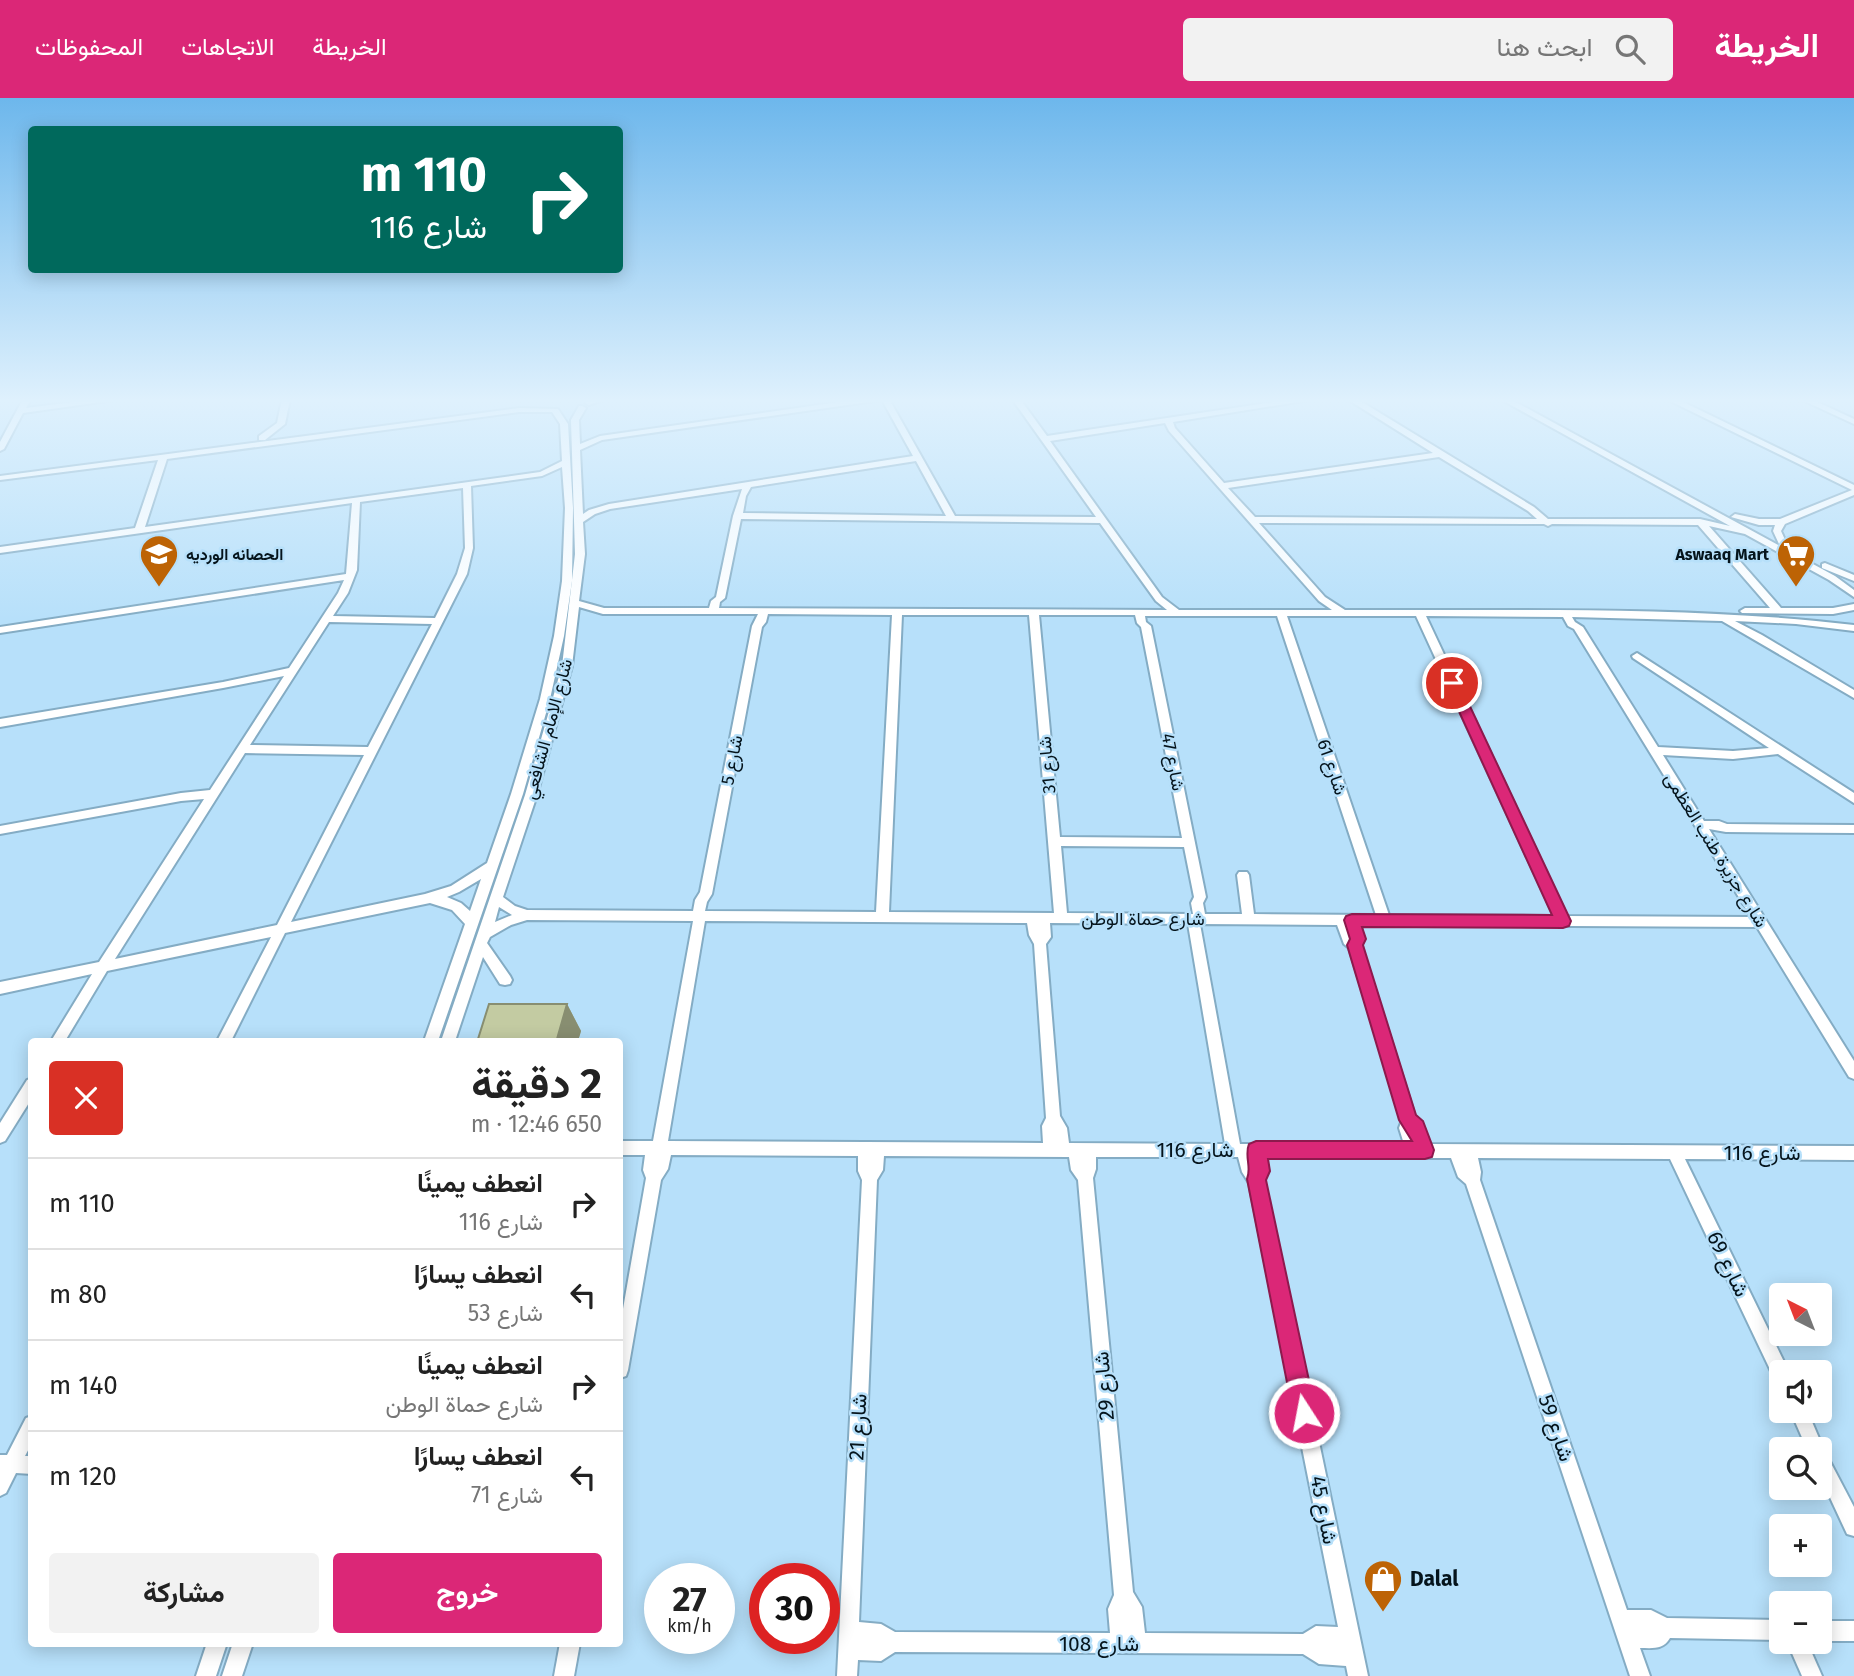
<!DOCTYPE html>
<html lang="ar">
<meta charset="utf-8">
<style>
:root{--surface:#fff;--page:#f2f2f2;--text:#222;--muted:#767676;--line:#e0e0e0;--accent:#db2777}
body{margin:0;font-family:"Fira Sans",Vazirmatn,sans-serif;background:var(--page);color:var(--text);direction:rtl;height:100vh;display:flex;flex-direction:column;font-size:26px;white-space:nowrap}
*{box-sizing:border-box;margin:0}
p{font-size:23px;color:var(--muted)}
.icon{flex:none;width:38px;height:38px;fill:none;stroke:currentColor;stroke-width:2;stroke-linecap:round;stroke-linejoin:round}
.map{position:relative;flex:1;overflow:hidden;direction:ltr}
.drawer{position:absolute;left:28px;top:940px;width:595px;height:609px;display:flex;flex-direction:column;background:var(--surface);border-radius:7px;box-shadow:0 4px 18px #0003;direction:rtl}
.drawer>*{flex:none}
.hud{position:absolute;left:28px;top:28px;width:595px;height:147px;border-radius:7px;box-shadow:0 4px 18px #0003;direction:rtl;background:#00695c;color:#fff;overflow:hidden}
.needle{width:46px;rotate:318deg}
.tools{position:absolute;left:1769px;top:1185px;display:grid;gap:14px}
.tools a{display:grid;place-items:center;width:63px;height:63px;border-radius:7px;background:var(--surface);box-shadow:0 4px 18px #0003;font-size:35px}
.speed{position:absolute;left:644px;top:1465px;display:flex;gap:14px;font-size:35px;font-weight:700;text-align:center}
.speed>*{display:grid;place-content:center;width:91px;height:91px;border-radius:50%;background:var(--surface);box-shadow:0 4px 18px #0003;line-height:1}
.speed small{font-size:18px;font-weight:400}
.speed .limit{border:10px solid #d22;background:#fff;color:#111}
.pin{position:absolute;display:grid;place-items:center;width:60px;height:60px;color:#fff;margin:-30px;border:4px solid #fff;border-radius:50%;box-shadow:0 2px 7px #0007}
.me{position:absolute;width:77px;margin:-38px;rotate:349deg;stroke-linejoin:round;filter:drop-shadow(0 0 5px #0008)}
.turn{display:flex;align-items:center;gap:24px;height:147px;padding:0 21px;font-size:32px}
.turn .icon{width:91px;height:91px;stroke-width:2.5}
.turn b{display:block;font-size:49px;line-height:60px}
.round{display:grid;place-items:center;flex:none;width:74px;height:74px;border-radius:7px;background:var(--page)}
.headline{display:flex;align-items:center;justify-content:space-between;height:119px;padding:0 21px}
h1{font-size:42px;font-weight:700;line-height:52px}
.action{display:flex;gap:14px;margin-top:auto;padding:14px 21px}
.action a{flex:1;height:80px;border-radius:7px;background:var(--accent);color:#fff;font-size:28px;font-weight:700;line-height:80px;text-align:center}
.action a+a{background:var(--page);color:var(--text)}
ul{padding:0;list-style:none}
li{display:flex;align-items:center;gap:21px;height:91px;padding:0 21px;border-top:2px solid var(--line)}
li div{flex:1}
li b{display:block;font-size:26px}
li em{font-style:normal}
header{display:flex;align-items:center;gap:42px;box-sizing:border-box;height:98px;padding:0 35px;background:var(--accent);color:#fff}
header strong{font-size:33px}
nav{display:flex;gap:38px;margin-inline-start:auto;font-size:24px}
.search{width:490px;height:63px;background:var(--page);display:flex;align-items:center;gap:18px;box-sizing:border-box;padding:0 24px;border-radius:7px;color:var(--muted);font-size:26px}
.map>svg:first-child{display:block}
.lines{fill:none;stroke-linecap:round;stroke-linejoin:round}
.minor-casing{stroke:#84acc4;stroke-width:4}
.minor{fill:#fff;fill-rule:evenodd}
.wall{fill:#a8af8b}
.shaded-wall{fill:#888e71}
.building{fill:#c3cba2;stroke:#888e71;stroke-width:2}
.route{fill:#db2777;stroke:#8e194d;stroke-width:2}
.labels{text-anchor:middle;stroke-width:5;stroke-linejoin:round;paint-order:stroke}
.far-poi-label{font-size:16px;font-weight:bold;fill:#05141c;stroke:#b7e0fa;text-anchor:start}
.street-label{font-size:18px;fill:#05141c;stroke:#b7e0fa}
.near-street-label{font-size:21px;fill:#05141c;stroke:#b7e0fa}
.near-poi-label{font-size:21px;font-weight:bold;fill:#05141c;stroke:#b7e0fa;text-anchor:start}
</style>
<header>
<strong>الخريطة</strong>
<div class="search"><svg class="icon" aria-label="search" viewBox="0 0 24 24"><circle cx="10" cy="10" r="6"/><path d="M15 15l6 6"/></svg>ابحث هنا</div>
<nav><a>الخريطة</a><a>الاتجاهات</a><a>المحفوظات</a></nav>
</header>
<div class="map">
<svg width="1854" height="1578" viewBox="0 0 1854 1578">
<rect width="100%" height="100%" fill="#b7e0fa"/>
<g class="lines">
<!-- minor casing -->
<g class="minor-casing">
<g id="minor">
<polygon points="23,301 31,301 26,310 96,301 122,301 23,315 4,351 0,353 0,344"/>
<polygon points="282,301 290,301 285,326 265,342 259,342 259,338 277,325"/>
<polygon points="593,301 606,301 589,307 585,305"/>
<path d="M860,301H889L955,418L1096,419L1012,301H1020L1047,338L1294,301H1316L1173,324L1175,330L1224,385L1433,355L1347,301H1357L1534,409L1548,421H1700L1730,428L1500,301H1510L1835,478L1854,492V499L1829,482L1745,436L1709,428L1781,510H1833L1854,506V512L1833,516L1742,515L1740,513L1745,510H1770L1698,427L1552,426L1548,428L1544,426L1259,425L1325,499L1345,512C1515,513 1686,507 1854,527V533L1796,526L1735,523L1762,537L1854,592V600L1722,523L1572,519L1575,524L1583,529L1658,649L1733,653L1769,650L1633,560L1632,558L1637,555L1854,695V705L1778,656L1733,661L1663,657L1704,723H1719L1727,726L1854,727V735L1726,734L1709,731L1854,963V981L1849,979L1757,829L1360,827L1364,841L1361,847L1415,1018L1421,1024L1430,1046L1854,1048V1062L1685,1061L1788,1272L1789,1274H1782V1286L1776,1284L1670,1061L1478,1060L1481,1074L1480,1082L1627,1512H1651L1667,1520L1782,1522V1542L1670,1540C1663,1552 1653,1550 1640,1550L1650,1578H1630L1466,1086L1458,1079L1451,1060H1265L1267,1073L1264,1081L1368,1578H1348L1346,1568L1319,1566L1303,1556L895,1554L881,1563L858,1562L857,1578H837L862,1082L858,1073V1058L671,1057L668,1071L661,1082L628,1272L626,1278L620,1280V1228L646,1080L643,1072L645,1057H620V1043H653L693,823L527,822L511,827L490,839L487,845L510,878L512,882L510,886L505,887L500,886L483,859L455,943H441L525,697L562,568L575,456L571,322L579,308H582L586,310L579,322L580,346L600,338ZM882,302L913,358L609,406L589,412L583,416L580,352L602,342ZM1165,325L1169,333L1319,503L1332,512H1179L1162,499L1050,343ZM1439,359L1528,413L1537,421L1255,419L1228,390ZM916,363L946,418L743,415L746,398L751,389ZM742,391L733,418L716,499L711,503L709,510H604L579,503L585,456L583,424L595,416L610,411ZM741,421L1100,425L1156,503L1167,512L719,510L720,504L725,500ZM579,509L603,516H758L752,528L700,794L695,802L693,813L527,812L515,808L503,799L537,697L572,568ZM768,516L892,517L876,814L705,813L707,804L712,796L762,529L766,524ZM902,517H1029L1054,815L889,814ZM1039,517H1135L1137,525L1141,529L1182,740L1060,739ZM1145,518H1277L1376,817L1254,816L1249,777L1247,774H1239L1237,777L1242,816H1205L1203,805L1206,799L1151,528L1146,524ZM1287,518H1416L1554,818L1389,817ZM1426,518L1563,519L1568,528L1574,531L1751,819L1567,818ZM1061,748L1184,749L1194,799L1191,805L1193,816L1067,815ZM499,809L512,817L495,824ZM705,823L1027,825L1029,837L1034,846L1046,1020L1042,1028L1043,1045L668,1043ZM1050,825L1188,826L1225,1046L1069,1045L1067,1030L1060,1018L1046,846L1051,839ZM1200,826L1337,827L1344,846L1349,850L1402,1022L1399,1030L1404,1046H1240ZM884,1058L1069,1059L1071,1072L1078,1082L1114,1497L1108,1511L1110,1535L895,1534L881,1526L859,1524L877,1082L883,1072ZM1096,1059H1238L1242,1074L1249,1085L1338,1529L1316,1528L1303,1536L1145,1535L1142,1509L1133,1494L1093,1080L1096,1071Z"/>
<polygon points="1666,301 1677,301 1854,387 1854,397 1785,426 1781,433 1786,444 1779,446 1773,433 1775,427 1759,427 1731,419 1735,416 1759,421 1780,421 1852,392"/>
<polygon points="1800,301 1811,301 1854,321 1854,326"/>
<path d="M519,310L558,311L568,326L573,410L572,483L564,538L550,601L523,696L438,943H424L465,826L452,812L430,805L285,835L231,943H217L271,839L107,873L65,943H51L92,876L0,896V884L99,864L204,701L181,703L0,736V728L181,695L210,692L284,578L223,590L0,629V621L223,584L289,570L338,495L344,482L0,535V529L346,476L352,405L0,455V449L135,430L158,362L0,382V378ZM519,314H552L560,326L562,363L540,374L145,429L167,361ZM562,369L565,410L562,483L554,538L540,601L511,696L487,765L451,788L425,796L291,824L467,476L473,450L471,388L542,378ZM463,390L465,450L457,476L435,520L333,518L348,495L357,472L360,404ZM329,524L432,526L368,649L250,647ZM245,655L364,657L277,827L115,861ZM481,781L470,813L461,805L447,799L459,794Z"/>
<polygon points="1825,465 1854,477 1854,483 1822,470 1822,466"/>
<polygon points="32,980 32,1000 5,1043 0,1045 0,1025 27,982"/>
<polygon points="1790,1312 1807,1312 1824,1352 1854,1409 1854,1438 1847,1436 1820,1378 1820,1351 1807,1351"/>
<polygon points="32,1318 32,1345 25,1358 32,1358 32,1376 16,1375 6,1395 0,1398 0,1357 7,1357 26,1320"/>
<rect x="1820" y="1523" width="34" height="20"/>
<polygon points="1787,1544 1807,1544 1822,1578 1802,1578"/>
<polygon points="207,1545 227,1545 216,1578 196,1578"/>
<polygon points="233,1545 253,1545 242,1578 222,1578"/>
<polygon points="560,1545 580,1545 574,1578 554,1578"/>
</g>
</g>
<!-- minor -->
<use href="#minor" class="minor"/>
</g>
<!-- wall -->
<polygon class="wall" points="567,906 581,933 578,943 479,943 478,941"/>
<!-- shaded-wall -->
<polygon class="shaded-wall" points="567,906 581,933 578,943 558,943 557,941"/>
<!-- building -->
<polygon class="building" points="489,906 567,906 557,941 478,941"/>
<!-- sky -->
<linearGradient id="sky" x2="0" y2="1"><stop stop-color="#6db7ec"/><stop offset="0.58" stop-color="#dff1fd"/><stop offset="1" stop-color="#dff1fd" stop-opacity="0"/></linearGradient>
<rect width="1854" height="522" fill="url(#sky)"/>
<!-- route -->
<path class="route" d="M1452,580L1459,585L1571,823L1569,828L1563,830L1362,829L1366,841L1363,847L1416,1017L1423,1023L1434,1052L1432,1059L1425,1061H1268L1270,1073L1266,1082L1316,1315L1312,1323L1304,1326L1296,1323L1293,1315L1247,1081C1252,1069 1244,1058 1249,1046L1256,1043H1412L1399,1022L1347,847L1350,841L1344,822L1346,818L1352,816L1552,817L1446,585Z"/>
<!-- icons -->
<defs>
<g id="school-pin" transform="scale(2.0125)"><path d="M0 17L-7.5 6A9.5 9.5 0 1 1 7.5 6Z" fill="#bd6305" stroke="#b7e0fa"/><path d="M0-5L7-2L0 1L-7-2ZM-4 1L0 2.5L4 1V4Q0 6-4 4Z" fill="#fff"/></g>
<g id="supermarket-pin" transform="scale(2.0125)"><path d="M0 17L-7.5 6A9.5 9.5 0 1 1 7.5 6Z" fill="#bd6305" stroke="#b7e0fa"/><path d="M-6-5.5h2.5l.6 2H6L4.5 2H-2.5L-4.4-4H-6ZM-1.5 3.2a1.3 1.3 0 1 0 .1 0ZM3 3.2a1.3 1.3 0 1 0 .1 0Z" fill="#fff"/></g>
<g id="shop-pin" transform="scale(2.0125)"><path d="M0 17L-7.5 6A9.5 9.5 0 1 1 7.5 6Z" fill="#bd6305" stroke="#b7e0fa"/><path d="M-5-2.5h2.3a2.7 3.5 0 0 1 5.4 0H5L5.5 6h-11ZM-1.5-2.5h3a1.5 2.3 0 0 0-3 0Z" fill="#fff"/></g>
</defs>
<g fill-rule="evenodd">
<use href="#school-pin" x="159" y="456"/>
<use href="#supermarket-pin" x="1796" y="456"/>
<use href="#shop-pin" x="1383" y="1481"/>
</g>
<g class="labels">
<!-- far-poi labels -->
<g class="far-poi-label">
<text x="186" y="462">الحصانه الورديه</text>
<text x="1769" y="462" text-anchor="end">Aswaaq Mart</text>
</g>
<!-- street labels -->
<g class="street-label">
<text transform="translate(548 631) rotate(-75)" y="6">شارع الإمام الشافعي</text>
<text transform="translate(732 662) rotate(-79)" y="6">شارع 5</text>
<text transform="translate(1173 664) rotate(79)" y="6">شارع 47</text>
<text transform="translate(1047 667) rotate(-95)" y="6">شارع 31</text>
<text transform="translate(1332 669) rotate(71)" y="6">شارع 61</text>
<text transform="translate(1716 752) rotate(58)" y="6">شارع جزيرة طنب العظمى</text>
<text x="1143" y="827">شارع حماة الوطن</text>
</g>
<!-- near-street labels -->
<g class="near-street-label">
<text x="1195" y="1059">شارع 116</text>
<text x="1762" y="1062">شارع 116</text>
<text transform="translate(1728 1166) rotate(64)" y="7">شارع 69</text>
<text transform="translate(1104 1288) rotate(-95)" y="7">شارع 29</text>
<text transform="translate(858 1329) rotate(-87)" y="7">شارع 21</text>
<text transform="translate(1556 1330) rotate(71)" y="7">شارع 59</text>
<text transform="translate(1324 1412) rotate(79)" y="7">شارع 45</text>
<text x="1099" y="1553">شارع 108</text>
</g>
<!-- near-poi labels -->
<g class="near-poi-label">
<text x="1410" y="1488">Dalal</text>
</g>
</g>
</svg>
<div class="tools">
<a><svg class="needle" viewBox="-14 -14 28 28"><path d="M0-13l5 13h-10z" fill="#e53935"/><path d="M0 13l5-13h-10z" fill="#767676"/></svg></a>
<a><svg class="icon" aria-label="sound" viewBox="0 0 24 24"><path d="M4 9h4l5-4v14l-5-4H4zM17 9q2 3 0 6"/></svg></a>
<a><svg class="icon" aria-label="search" viewBox="0 0 24 24"><circle cx="10" cy="10" r="6"/><path d="M15 15l6 6"/></svg></a>
<a>+</a>
<a>−</a>
</div>
<div class="speed"><div>27<small>km/h</small></div><div class="limit">30</div></div>
<div class="pin" style="left:1452px;top:585px;background:#d93025"><svg class="icon" aria-label="arrive" viewBox="0 0 24 24"><path d="M6 21V4h12l-3 4 3 4H6"/></svg></div>
<svg class="me" style="left:1304px;top:1315px" viewBox="-20 -20 40 40"><circle r="17" fill="#db2777" stroke="#fff" stroke-width="3"/><path d="M0-11L8 9 0 5-8 9z" fill="#fff"/></svg>
<div class="hud">
<div class="turn"><svg class="icon" aria-label="right" viewBox="0 0 24 24"><path d="M7 20v-9h11M14 6l5 5-5 5"/></svg><div><b>110 m</b>شارع 116</div></div>
</div>
<section class="drawer">
<div class="headline"><div><h1>2 دقيقة</h1><p>650 m · 12:46</p></div><a class="round" style="background:#d93025;color:#fff"><svg class="icon" aria-label="close" viewBox="0 0 24 24"><path d="M6 6l12 12M18 6L6 18"/></svg></a></div>
<ul>
<li><svg class="icon" aria-label="right" viewBox="0 0 24 24"><path d="M7 20v-9h11M14 6l5 5-5 5"/></svg><div><b>انعطف يمينًا</b><p>شارع 116</p></div><em>110 m</em></li>
<li><svg class="icon" aria-label="left" viewBox="0 0 24 24"><path d="M17 20v-9H6M10 6l-5 5 5 5"/></svg><div><b>انعطف يسارًا</b><p>شارع 53</p></div><em>80 m</em></li>
<li><svg class="icon" aria-label="right" viewBox="0 0 24 24"><path d="M7 20v-9h11M14 6l5 5-5 5"/></svg><div><b>انعطف يمينًا</b><p>شارع حماة الوطن</p></div><em>140 m</em></li>
<li><svg class="icon" aria-label="left" viewBox="0 0 24 24"><path d="M17 20v-9H6M10 6l-5 5 5 5"/></svg><div><b>انعطف يسارًا</b><p>شارع 71</p></div><em>120 m</em></li>
</ul>
<div class="action"><a>خروج</a><a>مشاركة</a></div>
</section>
</div>
